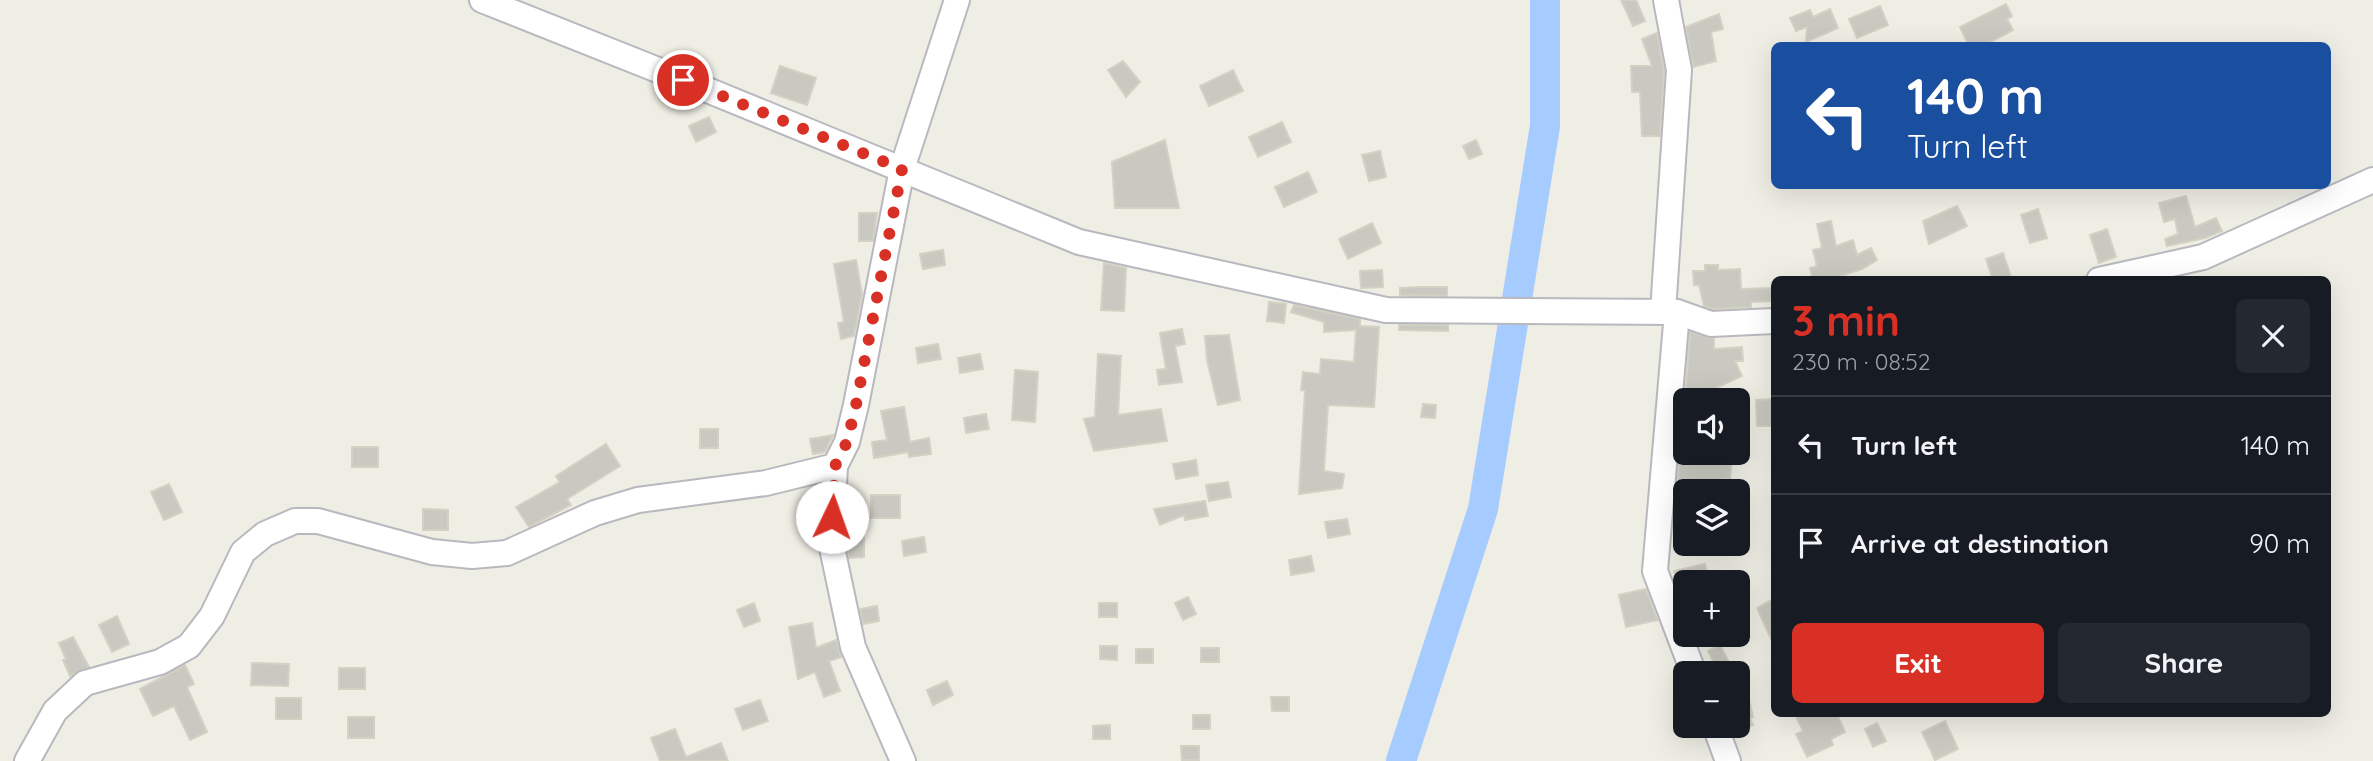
<!DOCTYPE html>
<meta charset="utf-8">
<style>
:root{--surface:#171b24;--page:#242831;--text:#f1f3f6;--muted:#9ea1a6;--line:#363941;--accent:#d93025}
body{margin:0;font-family:Quicksand,sans-serif;background:var(--page);color:var(--text);height:100vh;display:flex;flex-direction:column;font-size:26px;white-space:nowrap}
*{box-sizing:border-box;margin:0}
p{font-size:23px;color:var(--muted)}
.icon{flex:none;width:38px;height:38px;fill:none;stroke:currentColor;stroke-width:2;stroke-linecap:round;stroke-linejoin:round}
.map{position:relative;flex:1;overflow:hidden}
.sheet{position:absolute;left:1771px;top:276px;width:560px;height:441px;display:flex;flex-direction:column;background:var(--surface);border-radius:10px;box-shadow:0 7px 28px #0002}
.sheet>*{flex:none}
.top-card{position:absolute;left:1771px;top:42px;width:560px;height:147px;border-radius:10px;box-shadow:0 7px 28px #0002;background:#1a4fa0;color:#fff;overflow:hidden}
.buttons{position:absolute;left:1673px;top:388px;display:grid;gap:14px}
.buttons a{display:grid;place-items:center;width:77px;height:77px;border-radius:10px;background:var(--surface);box-shadow:0 7px 28px #0002;font-size:35px}
.pin{position:absolute;display:grid;place-items:center;width:60px;height:60px;color:#fff;margin:-30px;border:4px solid #fff;border-radius:50%;box-shadow:0 2px 7px #0007}
.me{position:absolute;width:77px;margin:-38px;rotate:3deg;stroke-linejoin:round;filter:drop-shadow(0 0 5px #0008)}
.turn{display:flex;align-items:center;gap:24px;height:147px;padding:0 21px;font-size:32px}
.turn .icon{width:91px;height:91px;stroke-width:2.5}
.turn b{display:block;font-size:49px;line-height:60px}
.round{display:grid;place-items:center;flex:none;width:74px;height:74px;border-radius:10px;background:var(--page)}
.overview{display:flex;align-items:center;justify-content:space-between;height:119px;padding:0 21px}
h1{font-size:42px;font-weight:800;line-height:52px;color:var(--accent)}
.primary-button{display:flex;gap:14px;margin-top:auto;padding:14px 21px}
.primary-button a{flex:1;height:80px;border-radius:10px;background:var(--accent);color:#fff;font-size:28px;font-weight:800;line-height:80px;text-align:center}
.primary-button a+a{background:var(--page);color:var(--text)}
ul{padding:0;list-style:none}
li{display:flex;align-items:center;gap:21px;height:98px;padding:0 21px;border-top:2px solid var(--line)}
li div{flex:1}
li b{display:block;font-size:26px}
li em{font-style:normal}
.map>svg:first-child{display:block}
.lines{fill:none;stroke-linecap:round;stroke-linejoin:round}
.river{stroke:#a5cbff;stroke-width:30}
.building{fill:#cac9c1;stroke:#d4d1c3;stroke-width:2}
.minor-casing{stroke:#b7b9bf;stroke-width:28}
.minor{stroke:#fff;stroke-width:24}
.route{stroke:#d93025;stroke-width:12;stroke-dasharray:0 21.6}
</style>
<div class="map">
<svg width="2373" height="761" viewBox="0 0 2373 761">
<rect width="100%" height="100%" fill="#efeee5"/>
<g class="lines">
<!-- river -->
<polyline class="river" points="1401,761 1483,509 1545,126 1545,0"/>
</g>
<!-- building -->
<g class="building">
<polygon points="1621,0 1636,0 1645,21 1633,26"/>
<polygon points="2006,4 2012,16 2007,19 2013,30 1983,46 1969,46 1960,27"/>
<polygon points="1880,6 1888,25 1857,38 1849,19"/>
<polygon points="1830,9 1838,28 1806,42 1807,27 1796,31 1790,18 1810,10 1813,17"/>
<polygon points="1719,14 1723,29 1711,32 1716,61 1693,67 1686,27"/>
<polygon points="1657,33 1664,71 1660,136 1642,136 1640,92 1632,92 1631,66 1652,66 1642,39"/>
<polygon points="1123,61 1140,82 1126,97 1108,70"/>
<polygon points="780,66 816,78 807,105 771,93"/>
<polygon points="1233,70 1243,91 1209,106 1200,86"/>
<polygon points="709,117 716,132 696,142 689,126"/>
<polygon points="1282,122 1291,142 1258,157 1249,137"/>
<polygon points="1165,140 1179,208 1115,208 1112,162"/>
<polygon points="1476,140 1482,154 1469,159 1463,146"/>
<polygon points="1380,151 1386,177 1369,181 1362,155"/>
<polygon points="1308,172 1317,192 1284,207 1275,187"/>
<polygon points="2186,196 2195,227 2216,218 2222,231 2205,238 2167,246 2165,239 2178,234 2175,219 2164,222 2159,203"/>
<polygon points="1957,206 1967,226 1929,244 1923,221"/>
<polygon points="2038,209 2047,238 2030,243 2021,215"/>
<polygon points="859,213 877,213 873,241 859,241"/>
<polygon points="1831,221 1836,246 1853,240 1857,255 1871,248 1877,260 1862,269 1827,280 1813,280 1810,268 1817,266 1813,250 1822,248 1817,224"/>
<polygon points="1372,223 1381,243 1348,259 1339,239"/>
<polygon points="2107,229 2116,257 2099,263 2090,235"/>
<polygon points="943,250 945,265 923,269 920,254"/>
<polygon points="2003,253 2012,280 1993,280 1986,259"/>
<polygon points="856,260 862,294 854,336 841,339 838,323 844,322 834,264"/>
<polygon points="1104,263 1126,268 1124,311 1101,310"/>
<polygon points="1705,265 1718,265 1718,270 1740,269 1741,289 1774,288 1774,301 1751,302 1751,307 1713,309 1704,306 1699,285 1694,285 1693,271 1705,271"/>
<polygon points="1382,270 1383,287 1361,288 1360,271"/>
<polygon points="1419,287 1447,287 1447,296 1400,295 1400,288"/>
<polygon points="1269,302 1286,304 1284,323 1267,321"/>
<polygon points="1294,305 1360,319 1360,326 1379,327 1374,407 1328,405 1324,471 1344,474 1342,488 1299,494 1305,391 1301,390 1303,372 1320,374 1321,359 1354,362 1356,330 1324,332 1324,322 1291,312"/>
<polygon points="1399,325 1448,325 1448,331 1399,330"/>
<polygon points="1182,329 1185,344 1175,346 1182,382 1159,385 1157,370 1166,369 1160,333"/>
<polygon points="1690,332 1714,339 1714,349 1742,347 1743,361 1735,361 1742,376 1700,395 1689,396 1686,387"/>
<polygon points="1229,335 1240,400 1218,405 1207,360 1205,336"/>
<polygon points="938,344 941,359 918,363 916,348"/>
<polygon points="980,354 983,369 960,373 958,358"/>
<polygon points="1098,354 1121,356 1118,415 1161,409 1167,441 1094,451 1084,419 1095,417"/>
<polygon points="1015,370 1038,372 1035,422 1012,420"/>
<polygon points="1774,399 1774,426 1757,426 1756,400"/>
<polygon points="1423,404 1436,405 1435,418 1421,417"/>
<polygon points="904,407 910,442 929,438 931,454 909,457 908,452 874,458 872,442 887,440 881,411"/>
<polygon points="986,414 989,429 966,433 964,418"/>
<rect x="700" y="429" width="18" height="19"/>
<polygon points="833,435 825,452 813,454 810,439"/>
<polygon points="606,444 620,466 567,499 571,505 529,527 516,507 560,482 556,476"/>
<rect x="352" y="447" width="26" height="20"/>
<polygon points="1680,453 1732,455 1730,479 1723,479 1723,492 1685,492 1685,508 1675,509"/>
<polygon points="1196,460 1198,475 1176,479 1173,464"/>
<polygon points="1228,482 1231,497 1209,501 1206,485"/>
<polygon points="169,484 182,512 164,520 151,492"/>
<rect x="871" y="495" width="29" height="23"/>
<polygon points="1205,501 1208,516 1185,520 1184,515 1160,525 1154,509"/>
<polygon points="423,509 448,510 448,530 423,530"/>
<polygon points="1347,519 1350,534 1328,538 1325,522"/>
<polygon points="924,537 926,552 904,556 902,541"/>
<polygon points="864,538 864,557 849,558 846,539"/>
<polygon points="1311,556 1314,571 1291,575 1289,560"/>
<polygon points="1705,564 1709,583 1677,583 1674,571"/>
<polygon points="1646,589 1657,620 1626,627 1619,595"/>
<polygon points="1188,597 1196,614 1183,620 1175,603"/>
<polygon points="1774,599 1774,645 1757,608"/>
<polygon points="754,603 760,621 744,627 737,610"/>
<rect x="1099" y="603" width="18" height="14"/>
<polygon points="877,606 879,621 863,624 860,609"/>
<polygon points="117,616 129,644 112,652 99,625"/>
<polygon points="812,623 816,648 836,640 841,657 829,661 840,691 824,697 815,672 798,679 789,627"/>
<polygon points="73,637 89,667 70,676 63,660 66,659 59,643"/>
<polygon points="1720,645 1735,674 1719,674 1708,651"/>
<polygon points="1100,646 1117,646 1117,660 1100,659"/>
<rect x="1201" y="648" width="18" height="14"/>
<rect x="1136" y="649" width="17" height="14"/>
<polygon points="252,663 289,664 288,686 251,685"/>
<polygon points="185,665 194,684 187,687 207,732 190,740 174,706 153,716 140,689"/>
<rect x="339" y="668" width="26" height="21"/>
<polygon points="1743,674 1753,717 1750,719 1753,725 1738,732 1738,675"/>
<polygon points="947,681 953,695 933,705 927,690"/>
<polygon points="1271,697 1289,697 1289,711 1272,711"/>
<rect x="276" y="698" width="25" height="21"/>
<polygon points="760,700 768,721 743,730 735,709"/>
<polygon points="1795,714 1837,714 1845,732 1831,739 1833,745 1807,757 1796,734 1803,731"/>
<rect x="1193" y="715" width="17" height="14"/>
<rect x="348" y="717" width="26" height="21"/>
<polygon points="1945,721 1958,749 1935,760 1922,732"/>
<polygon points="1877,723 1886,741 1873,747 1865,729"/>
<polygon points="1110,725 1110,739 1093,739 1093,726"/>
<polygon points="675,729 686,757 721,743 728,761 660,761 651,738"/>
<polygon points="1181,746 1199,746 1199,760 1182,760"/>
</g>
<g class="lines">
<!-- minor casing -->
<g class="minor-casing">
<g id="minor">
<polyline points="482,0 683,80 1079,242 1386,310 1677,312 1711,324 1774,321"/>
<polyline points="2099,280 2203,257 2373,180"/>
<polyline points="1663,312 1679,70 1666,0"/>
<polyline points="1677,312 1655,571 1694,674"/>
<polyline points="835,466 831,543 853,647 903,761"/>
<polyline points="1715,726 1728,761"/>
<polyline points="27,761 55,711 85,683 160,662 189,646 212,616 243,552 265,534 295,521 318,521 432,552 472,556 507,553 595,513 638,500 766,483 835,466 847,442 856,405 902,169 957,0"/>
</g>
</g>
<!-- minor -->
<use href="#minor" class="minor"/>
</g>
<g class="lines">
<!-- route -->
<polyline class="route" points="683,80 902,169 856,405 847,442 835,466 832,517"/>
</g>
</svg>
<div class="buttons">
<a><svg class="icon" aria-label="sound" viewBox="0 0 24 24"><path d="M4 9h4l5-4v14l-5-4H4zM17 9q2 3 0 6"/></svg></a>
<a><svg class="icon" aria-label="layers" viewBox="0 0 24 24"><path d="M12 4l9 5-9 5-9-5zM3 14l9 5 9-5"/></svg></a>
<a>+</a>
<a>−</a>
</div>
<div class="pin" style="left:683px;top:80px;background:#d93025"><svg class="icon" aria-label="arrive" viewBox="0 0 24 24"><path d="M6 21V4h12l-3 4 3 4H6"/></svg></div>
<svg class="me" style="left:832px;top:517px" viewBox="-20 -20 40 40"><circle r="19" fill="#fff"/><path d="M0-13L10 11 0 6-10 11z" fill="#d93025"/></svg>
<div class="top-card">
<div class="turn"><svg class="icon" aria-label="left" viewBox="0 0 24 24"><path d="M17 20v-9H6M10 6l-5 5 5 5"/></svg><div><b>140 m</b>Turn left</div></div>
</div>
<section class="sheet">
<div class="overview"><div><h1>3 min</h1><p>230 m · 08:52</p></div><a class="round"><svg class="icon" aria-label="close" viewBox="0 0 24 24"><path d="M6 6l12 12M18 6L6 18"/></svg></a></div>
<ul>
<li><svg class="icon" aria-label="left" viewBox="0 0 24 24"><path d="M17 20v-9H6M10 6l-5 5 5 5"/></svg><div><b>Turn left</b></div><em>140 m</em></li>
<li><svg class="icon" aria-label="arrive" viewBox="0 0 24 24"><path d="M6 21V4h12l-3 4 3 4H6"/></svg><div><b>Arrive at destination</b></div><em>90 m</em></li>
</ul>
<div class="primary-button"><a>Exit</a><a>Share</a></div>
</section>
</div>
